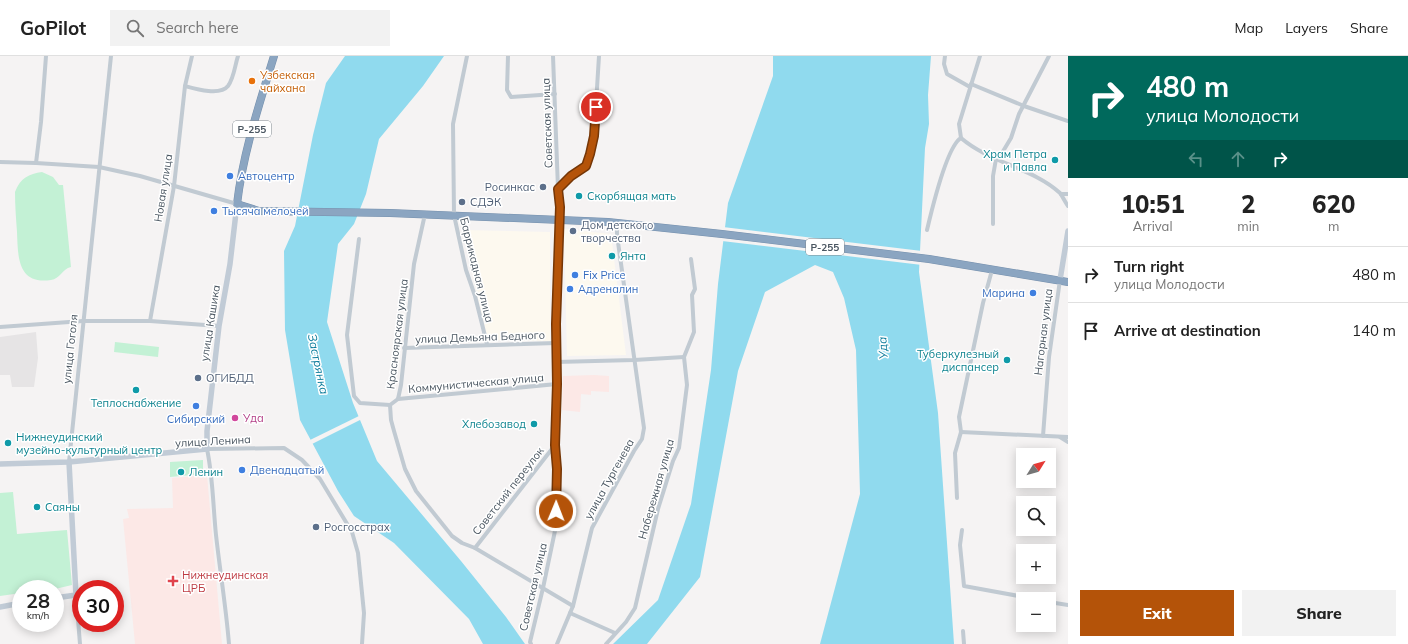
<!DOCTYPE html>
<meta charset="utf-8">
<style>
:root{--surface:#fff;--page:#f2f2f2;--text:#222;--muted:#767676;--line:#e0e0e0;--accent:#b45309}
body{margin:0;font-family:Mulish,sans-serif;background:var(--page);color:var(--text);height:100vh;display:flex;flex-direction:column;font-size:15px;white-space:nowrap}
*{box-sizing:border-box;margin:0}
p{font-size:13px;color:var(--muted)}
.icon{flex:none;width:22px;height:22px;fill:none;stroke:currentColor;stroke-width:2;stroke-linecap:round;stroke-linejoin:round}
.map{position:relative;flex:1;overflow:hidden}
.drawer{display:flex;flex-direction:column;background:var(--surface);width:340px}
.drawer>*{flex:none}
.guide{background:#00695c;color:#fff;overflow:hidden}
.needle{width:26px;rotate:53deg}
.controls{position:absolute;left:1016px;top:392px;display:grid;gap:8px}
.controls a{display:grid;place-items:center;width:40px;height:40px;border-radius:0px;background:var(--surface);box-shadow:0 2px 10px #0003;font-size:20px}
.speed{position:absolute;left:12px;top:524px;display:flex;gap:8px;font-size:20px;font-weight:700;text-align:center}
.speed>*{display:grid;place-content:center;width:52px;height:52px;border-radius:50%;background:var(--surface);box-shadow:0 2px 10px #0003;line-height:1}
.speed small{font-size:10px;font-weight:400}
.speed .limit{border:6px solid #d22;background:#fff;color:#111}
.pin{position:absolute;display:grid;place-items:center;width:34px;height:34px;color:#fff;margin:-17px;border:2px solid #fff;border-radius:50%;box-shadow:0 1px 4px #0007}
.me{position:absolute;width:44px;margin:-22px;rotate:1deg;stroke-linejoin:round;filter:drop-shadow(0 0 3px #0008)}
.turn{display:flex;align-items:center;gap:14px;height:84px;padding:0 12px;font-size:18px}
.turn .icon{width:52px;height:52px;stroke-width:2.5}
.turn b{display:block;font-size:28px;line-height:34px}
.lanes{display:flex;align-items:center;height:38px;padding:0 12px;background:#0003;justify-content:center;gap:20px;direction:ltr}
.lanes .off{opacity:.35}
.eta{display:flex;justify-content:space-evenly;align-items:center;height:68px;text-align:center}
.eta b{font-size:24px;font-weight:800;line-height:28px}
.action{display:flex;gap:8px;margin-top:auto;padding:8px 12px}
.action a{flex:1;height:46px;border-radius:0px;background:var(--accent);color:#fff;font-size:16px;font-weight:800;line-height:46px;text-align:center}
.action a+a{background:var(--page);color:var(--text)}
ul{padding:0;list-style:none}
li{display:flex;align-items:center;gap:12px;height:56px;padding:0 12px;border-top:1px solid var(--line)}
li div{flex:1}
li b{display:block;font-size:15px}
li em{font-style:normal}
header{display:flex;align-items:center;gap:24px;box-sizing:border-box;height:56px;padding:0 20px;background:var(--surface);border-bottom:1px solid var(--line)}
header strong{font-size:19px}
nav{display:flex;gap:22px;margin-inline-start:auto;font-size:14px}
.search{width:280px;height:36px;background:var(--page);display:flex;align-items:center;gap:10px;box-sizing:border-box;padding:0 14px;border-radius:0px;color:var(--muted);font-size:15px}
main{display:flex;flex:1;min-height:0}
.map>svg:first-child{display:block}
.commercial{fill:#fdf9ef}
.education{fill:#e6e4e5}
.medical{fill:#fce8e6}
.green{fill:#c3f1d5}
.water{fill:#90daee}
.pier{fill:#f5f3f3}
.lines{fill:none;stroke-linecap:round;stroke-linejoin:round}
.highway-casing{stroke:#7690ad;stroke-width:8}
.street{stroke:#c1cad2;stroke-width:4}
.secondary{stroke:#c1cbd6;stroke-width:5.5}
.highway{stroke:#8ba5c1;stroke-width:7}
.route-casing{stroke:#753606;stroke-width:10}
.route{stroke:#b45309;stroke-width:7}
.food-dot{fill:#e8710a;stroke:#fff;stroke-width:1.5}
.culture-dot{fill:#0f9aa8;stroke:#fff;stroke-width:1.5}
.shop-dot{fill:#3f7fe0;stroke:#fff;stroke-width:1.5}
.service-dot{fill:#5c6f8a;stroke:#fff;stroke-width:1.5}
.hotel-dot{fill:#d1479c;stroke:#fff;stroke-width:1.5}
.health-dot{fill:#e0444e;stroke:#fff;stroke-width:1.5}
.labels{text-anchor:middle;stroke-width:3;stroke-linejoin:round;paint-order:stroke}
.shield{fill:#fff;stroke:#808990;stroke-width:1}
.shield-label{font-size:10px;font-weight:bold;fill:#4a5661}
.food-label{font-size:11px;fill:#c56008;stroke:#fff;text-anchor:start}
.street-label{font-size:11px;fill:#4a5661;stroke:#fff}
.culture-label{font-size:11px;fill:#0d838f;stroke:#fff;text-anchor:start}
.shop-label{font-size:11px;fill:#366cbe;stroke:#fff;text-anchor:start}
.service-label{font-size:11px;fill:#4e5e75;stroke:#fff;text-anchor:start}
.hotel-label{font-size:11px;fill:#b23c85;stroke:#fff;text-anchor:start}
.health-label{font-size:11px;fill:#be3a42;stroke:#fff;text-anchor:start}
.water-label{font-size:12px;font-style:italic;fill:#0c7c9b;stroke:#fff}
</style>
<header>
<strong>GoPilot</strong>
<div class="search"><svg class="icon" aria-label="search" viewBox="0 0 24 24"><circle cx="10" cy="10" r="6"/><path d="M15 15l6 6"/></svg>Search here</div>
<nav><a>Map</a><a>Layers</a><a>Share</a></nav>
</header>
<main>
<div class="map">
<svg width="1068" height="588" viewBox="0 0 1068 588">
<rect width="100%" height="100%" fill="#f5f3f3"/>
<!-- commercial -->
<g class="commercial">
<polygon points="564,173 611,178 626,299 567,300"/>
<polygon points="462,174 550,176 550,285 488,284"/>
</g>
<!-- education -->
<polygon class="education" points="36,276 38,302 34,331 12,331 10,319 0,319 0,281"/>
<!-- medical -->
<g class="medical">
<polygon points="594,319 609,320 609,336 591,335 591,339 581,338 580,356 562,354 563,320"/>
<polygon points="207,419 222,588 135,588 123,463 129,462 127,453 173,452 172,422"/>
</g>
<!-- green -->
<g class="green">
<path d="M42,116L53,121L59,129H63L71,211C62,213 60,223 51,224C17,229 18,200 17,176C16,163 15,149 15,136C20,122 29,118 42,116Z"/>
<polygon points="115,286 159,291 158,301 114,296"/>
<polygon points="203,404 203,418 170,421 170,406"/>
<polygon points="13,436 17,478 67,474 72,529 55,533 21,533 21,537 0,540 0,437"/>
</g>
<!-- water -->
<g class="water">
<polygon points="345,0 444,0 423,30 379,83 366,138 354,168 338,188 327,266 353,347 377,405 461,505 506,561 525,588 483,588 469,563 394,487 354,460 338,435 300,364 285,274 284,195 295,170 313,79 326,27"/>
<polygon points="773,0 931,0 928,39 929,68 925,92 919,216 938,357 954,588 820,588 860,438 856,294 844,242 833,216 815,209 765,236 738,315 700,521 647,588 613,588 658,544 691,448 711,314 718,228 728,147 773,20"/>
</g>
<!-- pier -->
<g class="pier">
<polygon points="723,171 922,195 922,209 722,185"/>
<polygon points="361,359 362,363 312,388 310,384"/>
</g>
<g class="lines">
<!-- highway casing -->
<g class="highway-casing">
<path id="highway" d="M274,0C259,49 243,97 237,148L259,155L390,157L608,166L722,178L929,203L1068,226"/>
</g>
<!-- street -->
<g class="street">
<polyline points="467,0 453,68 454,159 466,214 475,240 487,288"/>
<polyline points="508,0 507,34 511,41 555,38"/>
<polyline points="945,0 944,8 947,18 970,31"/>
<polyline points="971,28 1024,50 1068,65"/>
<path d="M185,30C196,33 220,40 228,30C234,22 235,9 238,0"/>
<path d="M961,82C990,107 1033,112 1060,137C1063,141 1065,146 1068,150"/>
<polyline points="0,106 36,107 99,111 140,120 237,148"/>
<polyline points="36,107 41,66 46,0"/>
<polyline points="558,133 571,120 586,110 590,97 594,80 599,0"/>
<polyline points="1061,138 1068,138"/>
<polyline points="425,158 414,208 401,329 398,343 390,349 391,364 394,375 405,413 416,435 452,480 462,487 475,492 573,550"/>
<polyline points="993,168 993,120 996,103 1002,97 1011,82 1019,58 1049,0"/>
<path d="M927,174C931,157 947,90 961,82L959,68L980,0"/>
<polyline points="359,183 347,279 354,340 360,347 390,349"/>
<polyline points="150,265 174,130 185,30 192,0"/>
<polyline points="0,271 83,265 150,265 219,270"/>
<polyline points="404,292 556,287"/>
<polyline points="556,306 634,304 684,301"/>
<polyline points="398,343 557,328"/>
<polyline points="961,376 1068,381"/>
<polyline points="1043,380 1049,301 1060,224"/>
<polyline points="1060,381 1068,386"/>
<polyline points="69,406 111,0"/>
<polyline points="957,442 955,397 961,376 959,361 983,247 992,214"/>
<polyline points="962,474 960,489 964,530 1035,543"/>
<polyline points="475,492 555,389"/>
<polyline points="76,539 80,588"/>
<polyline points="1049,546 1068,549"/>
<polyline points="570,557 615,577"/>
<polyline points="963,575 964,588"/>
<path d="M229,588C226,551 220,515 216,479C213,450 213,421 207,393L284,392L302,404L320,423L352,476L358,497L364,557L362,588"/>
<polyline points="531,588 530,586 543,532 556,470 557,413 555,389 557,328 556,268 561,151 558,133 553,0"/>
<polyline points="557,588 573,550 592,472 634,395 642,383 644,372 617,179 617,167"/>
<polyline points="606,588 626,566 635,552 658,453 673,405 679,392 687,329 684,301 694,276 692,239 695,233 691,203"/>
</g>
<!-- secondary -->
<g class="secondary">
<polyline points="1060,224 1068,175"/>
<polyline points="0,408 69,406 207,393 207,375 219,270 230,208 237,148"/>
<polyline points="55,542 76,539 69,406"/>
<polyline points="0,551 21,547"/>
</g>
<!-- highway -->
<use href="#highway" class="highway"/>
</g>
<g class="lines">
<!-- route casing -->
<g class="route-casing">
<polyline id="route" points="556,455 557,413 555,389 557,328 556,268 560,151 558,133 571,120 586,110 590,98 594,80 596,51"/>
</g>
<!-- route -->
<use href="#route" class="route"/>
</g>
<!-- markers -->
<circle class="food-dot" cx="252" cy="25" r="4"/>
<g class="culture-dot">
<circle cx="1055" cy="104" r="4"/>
<circle cx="579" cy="140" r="4"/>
<circle cx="612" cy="200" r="4"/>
<circle cx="1007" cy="304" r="4"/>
<circle cx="136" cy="334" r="4"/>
<circle cx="534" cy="368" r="4"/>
<circle cx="8" cy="387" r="4"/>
<circle cx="181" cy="416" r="4"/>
<circle cx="37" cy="451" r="4"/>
</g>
<g class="shop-dot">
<circle cx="230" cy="120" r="4"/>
<circle cx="214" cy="155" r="4"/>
<circle cx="575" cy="219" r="4"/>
<circle cx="570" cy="233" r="4"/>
<circle cx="1033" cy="237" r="4"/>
<circle cx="196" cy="350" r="4"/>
<circle cx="242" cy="414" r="4"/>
</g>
<g class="service-dot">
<circle cx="543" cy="131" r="4"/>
<circle cx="462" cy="146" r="4"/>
<circle cx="573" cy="175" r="4"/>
<circle cx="198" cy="322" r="4"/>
<circle cx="316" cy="471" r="4"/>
</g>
<circle class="hotel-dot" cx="235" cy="362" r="4"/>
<path class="health-dot" d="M171 519h4v4h4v4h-4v4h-4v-4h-4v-4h4z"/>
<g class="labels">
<!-- shield labels -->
<g class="shield">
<rect x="233" y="65" width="38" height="16" rx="3"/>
<rect x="806" y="183" width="38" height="16" rx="3"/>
</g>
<g class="shield-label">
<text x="252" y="77">Р-255</text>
<text x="825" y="195">Р-255</text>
</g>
<!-- food labels -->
<g class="food-label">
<text x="260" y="23">Узбекская<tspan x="260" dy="13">чайхана</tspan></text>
</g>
<!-- street labels -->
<g class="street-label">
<text transform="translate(547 67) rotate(-92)" y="4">Советская улица</text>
<text transform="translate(163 132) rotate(-81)" y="4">Новая улица</text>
<text transform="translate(477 214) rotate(76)" y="4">Баррикадная улица</text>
<text transform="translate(210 267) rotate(-81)" y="4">улица Кашика</text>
<text transform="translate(1043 276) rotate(-83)" y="4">Нагорная улица</text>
<text transform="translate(397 278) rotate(-83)" y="4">Красноярская улица</text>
<text transform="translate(480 281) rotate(-2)" y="4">улица Демьяна Бедного</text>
<text transform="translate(70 293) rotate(-84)" y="4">улица Гоголя</text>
<text transform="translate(476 327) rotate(-5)" y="4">Коммунистическая улица</text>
<text transform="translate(213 385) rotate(-3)" y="4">улица Ленина</text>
<text transform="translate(609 423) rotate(-61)" y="4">улица Тургенева</text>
<text transform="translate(656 433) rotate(-74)" y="4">Набережная улица</text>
<text transform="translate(508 435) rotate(-52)" y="4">Советский переулок</text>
<text transform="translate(533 531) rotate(-77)" y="4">Советская улица</text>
</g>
<!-- culture labels -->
<g class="culture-label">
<text x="1047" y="102" text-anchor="end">Храм Петра<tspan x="1047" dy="13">и Павла</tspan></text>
<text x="587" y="144">Скорбящая мать</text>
<text x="620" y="204">Янта</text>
<text x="999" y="302" text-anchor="end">Туберкулезный<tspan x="999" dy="13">диспансер</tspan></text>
<text x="136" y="351" text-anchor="middle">Теплоснабжение</text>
<text x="526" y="372" text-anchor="end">Хлебозавод</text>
<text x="16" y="385">Нижнеудинский<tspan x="16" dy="13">музейно-культурный центр</tspan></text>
<text x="189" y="420">Ленин</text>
<text x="45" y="455">Саяны</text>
</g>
<!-- shop labels -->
<g class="shop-label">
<text x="238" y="124">Автоцентр</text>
<text x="222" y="159">Тысяча мелочей</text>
<text x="583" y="223">Fix Price</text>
<text x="578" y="237">Адреналин</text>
<text x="1025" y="241" text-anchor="end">Марина</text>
<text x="196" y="367" text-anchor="middle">Сибирский</text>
<text x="250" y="418">Двенадцатый</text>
</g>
<!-- service labels -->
<g class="service-label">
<text x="535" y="135" text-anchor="end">Росинкас</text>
<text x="470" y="150">СДЭК</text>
<text x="581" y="173">Дом детского<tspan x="581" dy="13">творчества</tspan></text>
<text x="206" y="326">ОГИБДД</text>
<text x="324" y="475">Росгосстрах</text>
</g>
<!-- hotel labels -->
<g class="hotel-label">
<text x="243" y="366">Уда</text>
</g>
<!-- health labels -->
<g class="health-label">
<text x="182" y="523">Нижнеудинская<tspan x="182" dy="13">ЦРБ</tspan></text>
</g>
<!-- water labels -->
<g class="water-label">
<text transform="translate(883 292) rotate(-94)" y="4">Уда</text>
<text transform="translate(318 308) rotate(78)" y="4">Застрянка</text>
</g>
</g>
</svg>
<div class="controls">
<a><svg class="needle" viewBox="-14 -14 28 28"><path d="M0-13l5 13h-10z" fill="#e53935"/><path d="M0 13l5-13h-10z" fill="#767676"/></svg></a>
<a><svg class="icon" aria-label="search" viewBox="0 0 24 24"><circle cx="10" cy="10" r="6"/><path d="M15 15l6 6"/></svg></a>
<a>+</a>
<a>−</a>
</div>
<div class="speed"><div>28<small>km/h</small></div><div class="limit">30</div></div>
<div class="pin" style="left:596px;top:51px;background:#d93025"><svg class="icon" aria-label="arrive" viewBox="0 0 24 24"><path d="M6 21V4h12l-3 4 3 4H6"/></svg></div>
<svg class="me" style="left:556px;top:455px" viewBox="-20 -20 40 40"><circle r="17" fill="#b45309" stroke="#fff" stroke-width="3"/><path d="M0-11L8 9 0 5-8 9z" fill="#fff"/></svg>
</div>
<section class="drawer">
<div class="guide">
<div class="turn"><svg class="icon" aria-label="right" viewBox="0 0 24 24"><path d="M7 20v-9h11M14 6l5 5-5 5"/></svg><div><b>480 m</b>улица Молодости</div></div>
<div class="lanes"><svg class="icon off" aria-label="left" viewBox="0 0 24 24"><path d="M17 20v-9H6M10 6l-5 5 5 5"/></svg><svg class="icon off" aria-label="ahead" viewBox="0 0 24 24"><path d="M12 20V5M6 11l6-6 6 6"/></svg><svg class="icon" aria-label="right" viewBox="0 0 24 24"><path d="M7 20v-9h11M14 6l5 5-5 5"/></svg></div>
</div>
<div class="eta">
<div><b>10:51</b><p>Arrival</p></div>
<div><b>2</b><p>min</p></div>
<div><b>620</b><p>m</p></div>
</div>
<ul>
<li><svg class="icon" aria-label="right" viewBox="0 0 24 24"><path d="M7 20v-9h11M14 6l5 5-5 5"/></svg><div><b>Turn right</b><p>улица Молодости</p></div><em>480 m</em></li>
<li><svg class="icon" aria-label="arrive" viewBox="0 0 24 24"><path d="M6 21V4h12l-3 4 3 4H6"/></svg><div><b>Arrive at destination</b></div><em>140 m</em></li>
</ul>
<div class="action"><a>Exit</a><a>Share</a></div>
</section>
</main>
